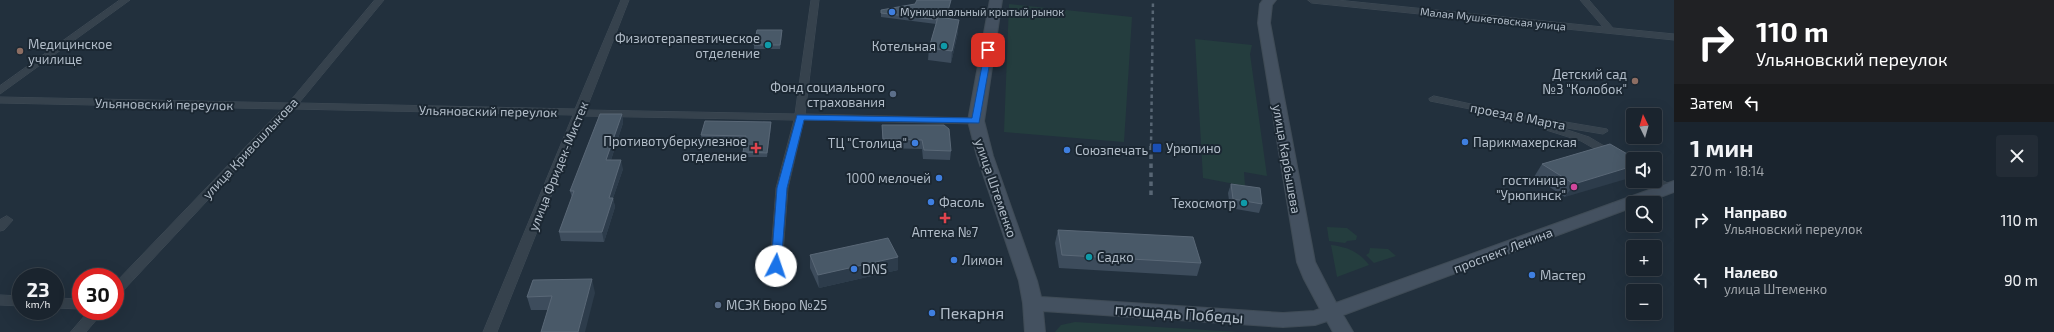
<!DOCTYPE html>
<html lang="ru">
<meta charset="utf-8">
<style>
:root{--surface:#1a242e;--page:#232c36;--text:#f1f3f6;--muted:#9fa4aa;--line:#38414a}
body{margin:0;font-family:"Exo 2",sans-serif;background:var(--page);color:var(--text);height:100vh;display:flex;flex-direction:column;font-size:15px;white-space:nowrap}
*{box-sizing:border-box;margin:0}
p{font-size:13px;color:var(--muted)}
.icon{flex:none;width:22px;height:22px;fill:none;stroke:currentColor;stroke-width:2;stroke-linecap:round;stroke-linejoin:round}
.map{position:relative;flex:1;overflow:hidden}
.sheet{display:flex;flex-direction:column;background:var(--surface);width:380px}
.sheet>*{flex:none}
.top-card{background:#202124;color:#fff;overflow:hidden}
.needle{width:26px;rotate:355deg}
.buttons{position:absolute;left:1626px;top:108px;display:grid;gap:8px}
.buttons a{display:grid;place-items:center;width:36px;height:36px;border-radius:4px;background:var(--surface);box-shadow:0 4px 16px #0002,0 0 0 1px var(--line);font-size:20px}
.speed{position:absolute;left:12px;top:268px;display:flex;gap:8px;font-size:20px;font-weight:700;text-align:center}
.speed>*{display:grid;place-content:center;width:52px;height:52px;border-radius:50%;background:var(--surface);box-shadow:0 4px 16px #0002,0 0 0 1px var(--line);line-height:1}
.speed small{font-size:10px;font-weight:400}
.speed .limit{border:6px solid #d22;background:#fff;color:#111}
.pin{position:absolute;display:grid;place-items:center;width:34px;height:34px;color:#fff;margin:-17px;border-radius:8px;box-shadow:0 2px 6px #0006}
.me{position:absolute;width:44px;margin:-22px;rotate:4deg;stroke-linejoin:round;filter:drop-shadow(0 0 3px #0008)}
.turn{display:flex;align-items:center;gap:14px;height:84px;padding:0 16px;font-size:18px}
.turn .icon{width:52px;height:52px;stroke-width:2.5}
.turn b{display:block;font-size:28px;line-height:34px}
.then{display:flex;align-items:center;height:38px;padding:0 16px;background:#0003;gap:8px;font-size:15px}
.round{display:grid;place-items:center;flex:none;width:42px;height:42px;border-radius:4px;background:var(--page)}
.headline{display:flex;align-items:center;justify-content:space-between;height:68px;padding:0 16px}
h1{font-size:24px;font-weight:700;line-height:30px}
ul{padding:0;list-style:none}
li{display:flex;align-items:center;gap:12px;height:60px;padding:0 16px}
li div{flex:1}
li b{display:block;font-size:15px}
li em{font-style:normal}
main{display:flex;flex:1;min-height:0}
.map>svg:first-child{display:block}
.green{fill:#243d3e}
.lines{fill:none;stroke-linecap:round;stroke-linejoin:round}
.minor-casing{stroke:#3f4b56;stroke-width:1}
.secondary-casing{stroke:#3f4b56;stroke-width:2}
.minor{fill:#36424d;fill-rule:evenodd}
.secondary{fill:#445160;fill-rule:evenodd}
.rail-far1{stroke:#586674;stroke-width:2.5;stroke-dasharray:3.5 3.5;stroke-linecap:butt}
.rail{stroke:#586674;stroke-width:3.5;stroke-dasharray:4.5 4.5;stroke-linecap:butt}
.wall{fill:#3d4c5c}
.shaded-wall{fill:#2d3c4b}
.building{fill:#495968;stroke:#5a6877}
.route{fill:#1a73e8;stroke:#114b97}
.shop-dot{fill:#3f7fe0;stroke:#1b2732;stroke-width:1.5}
.culture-dot{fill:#0f9aa8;stroke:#1b2732;stroke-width:1.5}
.education-dot{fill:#8d6e63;stroke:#1b2732;stroke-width:1.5}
.service-dot{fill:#5c6f8a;stroke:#1b2732;stroke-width:1.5}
.health-dot{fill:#e0444e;stroke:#1b2732;stroke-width:1.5}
.transit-dot{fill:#1a4fb4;stroke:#1b2732;stroke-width:1.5}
.hotel-dot{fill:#d1479c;stroke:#1b2732;stroke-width:1.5}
.labels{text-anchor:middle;stroke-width:4;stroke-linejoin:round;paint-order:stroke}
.far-poi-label{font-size:11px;fill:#b2bdc9;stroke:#1b2732;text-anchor:start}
.far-street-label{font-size:11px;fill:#b2bdc9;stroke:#1b2732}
.poi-label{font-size:13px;fill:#b2bdc9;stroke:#1b2732;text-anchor:start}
.street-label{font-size:13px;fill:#b2bdc9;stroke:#1b2732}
.near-poi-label{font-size:16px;fill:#b2bdc9;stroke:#1b2732;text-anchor:start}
.near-street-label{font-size:16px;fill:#b2bdc9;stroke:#1b2732}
</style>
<main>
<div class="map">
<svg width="1674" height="332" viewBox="0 0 1674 332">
<rect width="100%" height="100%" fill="#22303d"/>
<!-- green -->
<g class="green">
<polygon points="1009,4 1132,17 1124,142 1004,132"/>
<polygon points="1195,39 1252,45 1250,54 1267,176 1244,172 1245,186 1203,178"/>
<polygon points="1327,227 1347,228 1357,236 1356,240 1347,241 1345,243 1329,241"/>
<path d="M1331,245C1348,247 1359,252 1369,265L1337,277Z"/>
<polygon points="1370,248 1388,249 1396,256 1374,263 1366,255 1369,253"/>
<polygon points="1075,322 1239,332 1055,332 1061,325"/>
</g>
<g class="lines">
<!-- minor casing -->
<g class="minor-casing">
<g id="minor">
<polygon points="120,0 130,0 0,94 0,86"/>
<polygon points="375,0 384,0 299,103 575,109 621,0 629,0 586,110 795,114 811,0 819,0 805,114 976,118 981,121 976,124 804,120 788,188 782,266 780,269 772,269 770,266 776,188 794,120 583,116 497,332 483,332 573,115 293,109 120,294 115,296 115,283 282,109 0,103 0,97 288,103"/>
<polygon points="1308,0 1337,0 1603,27 1580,0 1589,0 1613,28 1674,34 1674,40 1312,3"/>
<polygon points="1434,96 1512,113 1607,129 1608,131 1603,134 1555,126 1589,137 1633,163 1633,171 1581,141 1543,129 1542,127 1545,124 1430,101 1429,99"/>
<path d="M1655,177L1672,185L1674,188L1672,191C1664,193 1654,187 1649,181H1655Z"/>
<polygon points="7,216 13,220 4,230 0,231 0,220"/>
<polygon points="0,295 21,296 21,306 0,305"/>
<polygon points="55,298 81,299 81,309 55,308"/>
<polygon points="89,311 104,311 86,332 71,332"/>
</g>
</g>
<!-- secondary casing -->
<g class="secondary-casing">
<polygon id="secondary" points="990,0 1002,0 984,121 993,156 1037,281 1041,297 1283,313 1314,311 1320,309 1304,279 1297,262 1258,23 1260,4 1263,0 1276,0 1272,5 1270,23 1315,262 1336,303 1674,181 1674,192 1644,203 1633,203 1633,207 1343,315 1353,332 1333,332 1327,321 1315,325 1283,327 1043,311 1045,332 1025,332 1023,303 1019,281 977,156 968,121"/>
</g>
<!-- minor -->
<use href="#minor" class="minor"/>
<!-- secondary -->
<use href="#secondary" class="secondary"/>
<!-- rail-far1 -->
<polyline class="rail-far1" points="1151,147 1153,0"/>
<!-- rail -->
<polyline class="rail" points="1151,195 1151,146"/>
</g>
<!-- wall -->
<g class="wall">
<polygon points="881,10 947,18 958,32 951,63 928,60 929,48 936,24 881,17"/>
<polygon points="782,30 782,34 780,49 754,49 754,45"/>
<polygon points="622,114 623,123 611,160 623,169 613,198 615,207 604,242 561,241 559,232 572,198 570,191"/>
<polygon points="771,122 771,127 767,157 743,157 743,152 745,140 702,139 701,135"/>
<polygon points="882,125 951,151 950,160 923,159 922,149 883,148 882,134"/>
<polygon points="1610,144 1565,197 1534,177 1542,164"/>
<polygon points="1231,184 1262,204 1259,213 1230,208 1228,193"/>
<polygon points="1058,230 1201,263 1197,276 1059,268 1055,243"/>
<polygon points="810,255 898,270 819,288 810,268"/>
<polygon points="595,293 547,310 531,310 527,297"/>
</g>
<!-- shaded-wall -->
<g class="shaded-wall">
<polygon points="951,0 945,25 945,20"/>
<polygon points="959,20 958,32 951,63 952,51"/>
<polygon points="782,30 782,34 780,49 780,45"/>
<polygon points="622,114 623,123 608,169 606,160"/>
<polygon points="771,122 771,127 767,157 767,153"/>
<polygon points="621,160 623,169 613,198 615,207 604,242 602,232 609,198"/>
<polygon points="1633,166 1633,177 1565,197 1574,184"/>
<polygon points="898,257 898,270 819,288 818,275"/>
<polygon points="592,279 595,293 585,332 578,332"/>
</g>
<!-- building -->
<g class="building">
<polygon points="917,0 951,0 946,18 938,17 938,20 881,13 881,10 915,4"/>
<polygon points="938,17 959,20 952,51 929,48"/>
<polygon points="757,30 782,30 780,45 754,45"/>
<polygon points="600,114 622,114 606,160 621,160 609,198 613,198 602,232 559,232 574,191 570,191"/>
<polygon points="705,121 771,122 767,153 743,152 746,136 701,135"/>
<polygon points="882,125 944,125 949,129 951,151 924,150 922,140 883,139"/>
<polygon points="1610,144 1636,159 1633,159 1633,166 1574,184 1542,164"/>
<polygon points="1231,184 1260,188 1262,204 1233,199"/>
<polygon points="1058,230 1193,237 1201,263 1062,255"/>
<polygon points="888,238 898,257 818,275 810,255"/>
<polygon points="592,279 578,332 541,332 552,296 527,297 533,280"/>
</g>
<!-- route -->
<polygon class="route" points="988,47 992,50 979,123 804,120 787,188 781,266 780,268 772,268 771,266 777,188 797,115 972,118 985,50"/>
<!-- markers -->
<g class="shop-dot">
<circle cx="892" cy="12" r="4"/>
<circle cx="1465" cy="142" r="4"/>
<circle cx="915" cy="143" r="4"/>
<circle cx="1067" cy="150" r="4"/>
<circle cx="939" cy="178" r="4"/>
<circle cx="931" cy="202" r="4"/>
<circle cx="954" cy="260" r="4"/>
<circle cx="854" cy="269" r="4"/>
<circle cx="1532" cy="275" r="4"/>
<circle cx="932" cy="313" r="4"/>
</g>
<g class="culture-dot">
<circle cx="768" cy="45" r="4"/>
<circle cx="944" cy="46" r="4"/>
<circle cx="1244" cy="203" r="4"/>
<circle cx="1089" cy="257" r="4"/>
</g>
<g class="education-dot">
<circle cx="20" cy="51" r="4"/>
<circle cx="1635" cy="81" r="4"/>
</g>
<g class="service-dot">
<circle cx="893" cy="94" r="4"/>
<circle cx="718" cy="305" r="4"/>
</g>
<g class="health-dot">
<path d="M754 142h4v4h4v4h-4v4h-4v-4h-4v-4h4z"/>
<path d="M943 212h4v4h4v4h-4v4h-4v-4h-4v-4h4z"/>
</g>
<rect class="transit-dot" x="1152" y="143" width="10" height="10" rx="2"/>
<circle class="hotel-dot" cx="1574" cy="187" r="4"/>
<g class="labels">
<!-- far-poi labels -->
<g class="far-poi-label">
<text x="900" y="16">Муниципальный крытый рынок</text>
</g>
<!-- far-street labels -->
<g class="far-street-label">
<text transform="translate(1493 19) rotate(6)" y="4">Малая Мушкетовская улица</text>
</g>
<!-- poi labels -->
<g class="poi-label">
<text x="760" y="43" text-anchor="end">Физиотерапевтическое<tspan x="760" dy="15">отделение</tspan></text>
<text x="28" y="49">Медицинское<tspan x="28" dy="15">училище</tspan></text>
<text x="936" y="51" text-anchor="end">Котельная</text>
<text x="1627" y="79" text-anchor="end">Детский сад<tspan x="1627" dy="15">№3 "Колобок"</tspan></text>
<text x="885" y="92" text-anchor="end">Фонд социального<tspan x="885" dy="15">страхования</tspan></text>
<text x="747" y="146" text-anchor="end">Противотуберкулезное<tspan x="747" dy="15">отделение</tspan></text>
<text x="1473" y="147">Парикмахерская</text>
<text x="907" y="148" text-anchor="end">ТЦ "Столица"</text>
<text x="1166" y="153">Урюпино</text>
<text x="1075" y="155">Союзпечать</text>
<text x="931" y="183" text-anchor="end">1000 мелочей</text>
<text x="1566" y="185" text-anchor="end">гостиница<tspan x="1566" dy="15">"Урюпинск"</tspan></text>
<text x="939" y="207">Фасоль</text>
<text x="1236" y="208" text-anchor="end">Техосмотр</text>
<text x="945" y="237" text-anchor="middle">Аптека №7</text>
<text x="1097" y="262">Садко</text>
<text x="962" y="265">Лимон</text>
<text x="862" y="274">DNS</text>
<text x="1540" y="280">Мастер</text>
<text x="726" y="310">МСЭК Бюро №25</text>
</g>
<!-- street labels -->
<g class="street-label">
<text transform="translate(164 104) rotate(1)" y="5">Ульяновский переулок</text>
<text transform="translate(488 111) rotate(1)" y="5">Ульяновский переулок</text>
<text transform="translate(1518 116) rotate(11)" y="5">проезд 8 Марта</text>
<text transform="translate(250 148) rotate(-47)" y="5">улица Кривошлыкова</text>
<text transform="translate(1287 159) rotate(80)" y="5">улица Карбышева</text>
<text transform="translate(558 166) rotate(-68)" y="5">улица Фридек-Мистек</text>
<text transform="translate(996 188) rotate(71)" y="5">улица Штеменко</text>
<text transform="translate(1503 250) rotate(-21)" y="5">проспект Ленина</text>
</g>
<!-- near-poi labels -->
<g class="near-poi-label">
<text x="940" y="319">Пекарня</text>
</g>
<!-- near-street labels -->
<g class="near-street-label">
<text transform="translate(1179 313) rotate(4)" y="6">площадь Победы</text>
</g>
</g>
</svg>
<div class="buttons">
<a><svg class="needle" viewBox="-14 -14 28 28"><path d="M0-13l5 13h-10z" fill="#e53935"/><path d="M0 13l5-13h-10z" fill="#9fa4aa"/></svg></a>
<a><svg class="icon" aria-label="sound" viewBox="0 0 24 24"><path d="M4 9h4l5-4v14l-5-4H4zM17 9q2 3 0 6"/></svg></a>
<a><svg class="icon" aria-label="search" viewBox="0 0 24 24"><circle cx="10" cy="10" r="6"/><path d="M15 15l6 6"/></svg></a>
<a>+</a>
<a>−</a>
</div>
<div class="speed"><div>23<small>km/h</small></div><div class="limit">30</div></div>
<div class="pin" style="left:988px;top:50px;background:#d93025"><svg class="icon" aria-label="arrive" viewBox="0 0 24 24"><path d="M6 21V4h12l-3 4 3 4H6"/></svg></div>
<svg class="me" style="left:776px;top:266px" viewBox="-20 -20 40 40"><circle r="19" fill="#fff"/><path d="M0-13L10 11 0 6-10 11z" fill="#1a73e8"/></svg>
</div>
<section class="sheet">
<div class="top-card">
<div class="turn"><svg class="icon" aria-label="right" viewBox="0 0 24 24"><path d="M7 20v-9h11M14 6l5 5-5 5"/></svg><div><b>110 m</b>Ульяновский переулок</div></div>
<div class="then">Затем<svg class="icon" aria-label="left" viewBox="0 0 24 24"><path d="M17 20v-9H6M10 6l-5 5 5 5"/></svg></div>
</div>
<div class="headline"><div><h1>1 мин</h1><p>270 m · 18:14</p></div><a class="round"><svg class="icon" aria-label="close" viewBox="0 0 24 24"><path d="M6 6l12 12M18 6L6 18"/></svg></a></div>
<ul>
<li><svg class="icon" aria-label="right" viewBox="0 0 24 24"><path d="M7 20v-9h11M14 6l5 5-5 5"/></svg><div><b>Направо</b><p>Ульяновский переулок</p></div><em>110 m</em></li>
<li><svg class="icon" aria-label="left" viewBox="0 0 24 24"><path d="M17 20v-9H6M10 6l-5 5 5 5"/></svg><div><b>Налево</b><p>улица Штеменко</p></div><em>90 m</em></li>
</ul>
</section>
</main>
